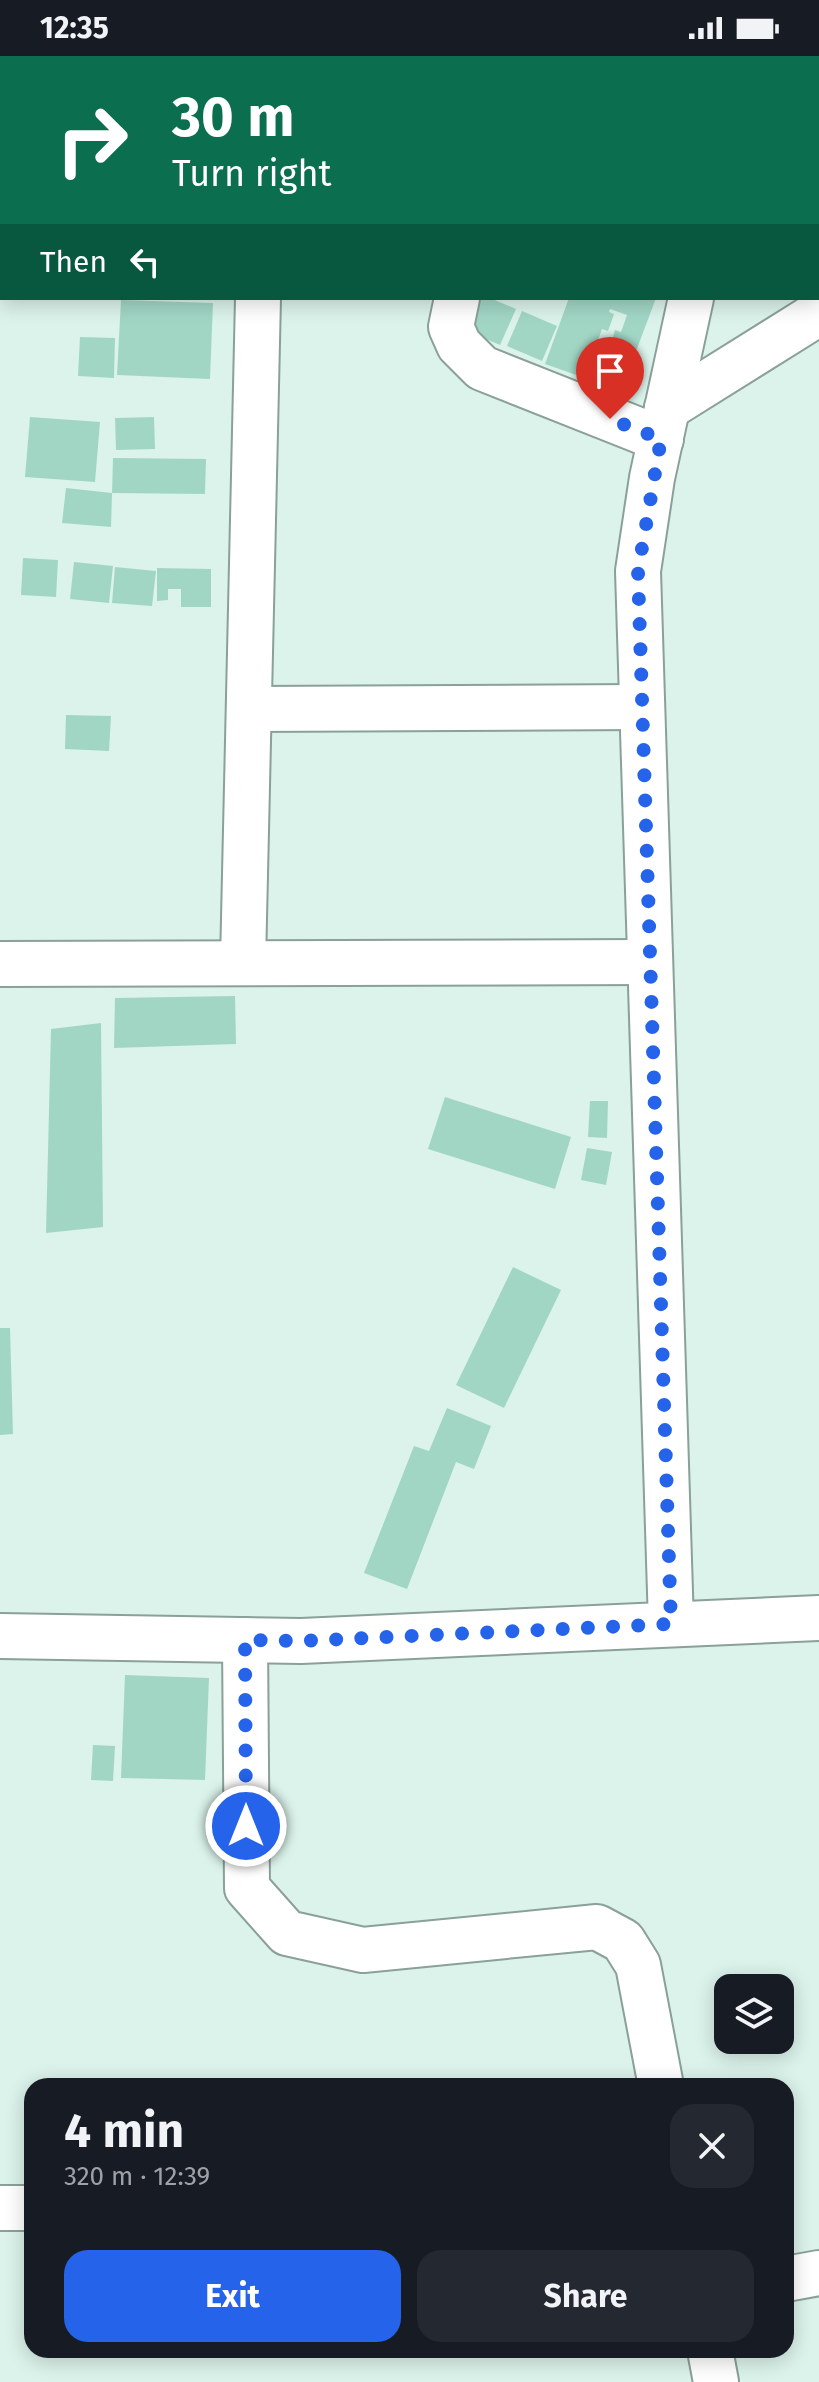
<!DOCTYPE html>
<meta charset="utf-8">
<style>
:root{--surface:#171b24;--page:#242831;--text:#f1f3f6;--muted:#9ea1a6;--accent:#2563eb}
body{margin:0;font-family:"Fira Sans",sans-serif;background:var(--page);color:var(--text);height:100vh;display:flex;flex-direction:column;font-size:30px;white-space:nowrap}
*{box-sizing:border-box;margin:0}
p{font-size:26px;color:var(--muted)}
.icon{flex:none;width:44px;height:44px;fill:none;stroke:currentColor;stroke-width:2;stroke-linecap:round;stroke-linejoin:round}
.map{position:relative;flex:1;overflow:hidden}
.panel{position:absolute;left:24px;top:2022px;width:770px;height:280px;display:flex;flex-direction:column;background:var(--surface);border-radius:24px;box-shadow:0 4px 20px #0003}
.panel>*{flex:none}
.hud{position:absolute;left:0px;top:0px;width:820px;height:244px;box-shadow:0 4px 20px #0003;background:#0b6e4f;color:#fff;overflow:hidden}
.buttons{position:absolute;left:714px;top:1918px;display:grid;gap:16px}
.buttons a{display:grid;place-items:center;width:80px;height:80px;border-radius:16px;background:var(--surface);box-shadow:0 4px 20px #0003;font-size:40px}
.pin{position:absolute;display:grid;place-items:center;width:68px;height:68px;color:#fff;margin:-82px -34px;border-radius:50% 50% 50% 0;rotate:-45deg;box-shadow:0 0 8px #0007}
.pin .icon{rotate:45deg}
.me{position:absolute;width:88px;margin:-44px;rotate:0deg;stroke-linejoin:round;filter:drop-shadow(0 0 6px #0008)}
.turn{display:flex;align-items:center;gap:28px;height:168px;padding:0 40px;font-size:36px}
.turn .icon{width:104px;height:104px;stroke-width:2.5}
.turn b{display:block;font-size:56px;line-height:68px}
.then{display:flex;align-items:center;height:76px;padding:0 40px;background:#0003;gap:16px;font-size:30px}
.round{display:grid;place-items:center;flex:none;width:84px;height:84px;border-radius:24px;background:var(--page)}
.head{display:flex;align-items:center;justify-content:space-between;height:136px;padding:0 40px}
h1{font-size:48px;font-weight:700;line-height:60px}
.button{display:flex;gap:16px;margin-top:auto;padding:16px 40px}
.button a{flex:1;height:92px;border-radius:24px;background:var(--accent);color:#fff;font-size:32px;font-weight:700;line-height:92px;text-align:center}
.button a+a{background:var(--page);color:var(--text)}
.status{display:flex;justify-content:space-between;align-items:center;height:56px;padding:0 40px;background:var(--surface);direction:ltr}
.status svg{height:22px;fill:currentColor}
.map>svg:first-child{display:block}
.building{fill:#a1d6c5}
.lines{fill:none;stroke-linecap:round;stroke-linejoin:round}
.minor-casing{stroke:#8aa099;stroke-width:48}
.minor{stroke:#fff;stroke-width:44}
.route{stroke:#2563eb;stroke-width:14;stroke-dasharray:0 25.2}
</style>
<div class="status"><b>12:35</b><svg viewBox="0 0 49 12"><path d="M0 12V9h3v3zM5 12V6h3v6zM10 12V3h3v9zM15 12V0h3v12zM26 1h20v11H26zM47 4h2v5h-2z"/></svg></div>
<div class="map">
<svg width="819" height="2326" viewBox="0 0 819 2326">
<rect width="100%" height="100%" fill="#dbf3eb"/>
<!-- building -->
<g class="building">
<polygon points="473,242 490,242 516,253 500,289 460,272"/>
<polygon points="569,242 656,242 620,338 597,329 604,312 611,315 618,296 609,293 615,274 621,276 627,259 610,253 609,256 614,258 608,275 602,273 596,290 604,293 598,309 588,305 582,321 545,308"/>
<polygon points="121,244 213,247 210,323 117,319"/>
<polygon points="522,255 557,270 542,305 507,290"/>
<polygon points="80,281 115,282 114,322 78,320"/>
<polygon points="30,361 100,366 95,426 25,421"/>
<polygon points="154,361 155,393 116,394 115,362"/>
<polygon points="113,402 206,403 205,438 112,437"/>
<polygon points="66,432 112,437 111,471 62,467"/>
<polygon points="23,502 58,504 56,541 21,539"/>
<polygon points="74,506 113,510 109,547 70,543"/>
<polygon points="115,511 156,515 152,550 112,547"/>
<polygon points="157,512 211,513 211,551 181,551 181,533 168,533 168,544 157,545"/>
<polygon points="66,659 111,660 109,695 65,693"/>
<polygon points="235,940 236,988 114,992 115,942"/>
<polygon points="101,967 103,1171 46,1177 51,973"/>
<polygon points="445,1041 571,1081 555,1133 428,1093"/>
<polygon points="590,1045 608,1045 607,1082 588,1081"/>
<polygon points="587,1092 612,1096 606,1129 581,1124"/>
<polygon points="513,1211 561,1234 504,1352 456,1329"/>
<polygon points="0,1272 10,1272 13,1378 0,1379"/>
<polygon points="447,1352 491,1370 474,1413 456,1406 407,1533 364,1517 414,1390 429,1395"/>
<polygon points="125,1619 209,1622 205,1724 121,1722"/>
<polygon points="93,1689 115,1690 113,1725 91,1724"/>
</g>
<g class="lines">
<!-- minor casing -->
<g class="minor-casing">
<g id="minor">
<polyline points="259,0 260,2"/>
<polyline points="511,2 511,0"/>
<polyline points="738,2 738,0"/>
<polyline points="0,206 2,206"/>
<polyline points="457,242 451,271 459,289 482,312 661,383"/>
<polyline points="667,352 819,257"/>
<polyline points="249,653 641,651"/>
<polyline points="243,907 258,242"/>
<polyline points="0,908 650,906"/>
<polyline points="671,1568 638,515 652,422 691,242"/>
<polyline points="0,1580 301,1585 819,1562"/>
<polyline points="245,1584 247,1832 287,1877 363,1894 597,1871 623,1885 638,1909 661,2030"/>
<polyline points="0,2152 32,2152"/>
<polyline points="786,2223 819,2217"/>
<polyline points="710,2294 716,2326"/>
</g>
</g>
<!-- minor -->
<use href="#minor" class="minor"/>
</g>
<g class="lines">
<!-- route -->
<polyline class="route" points="246,1770 245,1584 301,1585 671,1568 638,515 661,383 610,363"/>
</g>
</svg>
<div class="buttons">
<a><svg class="icon" aria-label="layers" viewBox="0 0 24 24"><path d="M12 4l9 5-9 5-9-5zM3 14l9 5 9-5"/></svg></a>
</div>
<div class="pin" style="left:610px;top:363px;background:#d93025"><svg class="icon" aria-label="arrive" viewBox="0 0 24 24"><path d="M6 21V4h12l-3 4 3 4H6"/></svg></div>
<svg class="me" style="left:246px;top:1770px" viewBox="-20 -20 40 40"><circle r="17" fill="#2563eb" stroke="#fff" stroke-width="3"/><path d="M0-11L8 9 0 5-8 9z" fill="#fff"/></svg>
<div class="hud">
<div class="turn"><svg class="icon" aria-label="right" viewBox="0 0 24 24"><path d="M7 20v-9h11M14 6l5 5-5 5"/></svg><div><b>30 m</b>Turn right</div></div>
<div class="then">Then<svg class="icon" aria-label="left" viewBox="0 0 24 24"><path d="M17 20v-9H6M10 6l-5 5 5 5"/></svg></div>
</div>
<section class="panel">
<div class="head"><div><h1>4 min</h1><p>320 m · 12:39</p></div><a class="round"><svg class="icon" aria-label="close" viewBox="0 0 24 24"><path d="M6 6l12 12M18 6L6 18"/></svg></a></div>
<div class="button"><a>Exit</a><a>Share</a></div>
</section>
</div>
